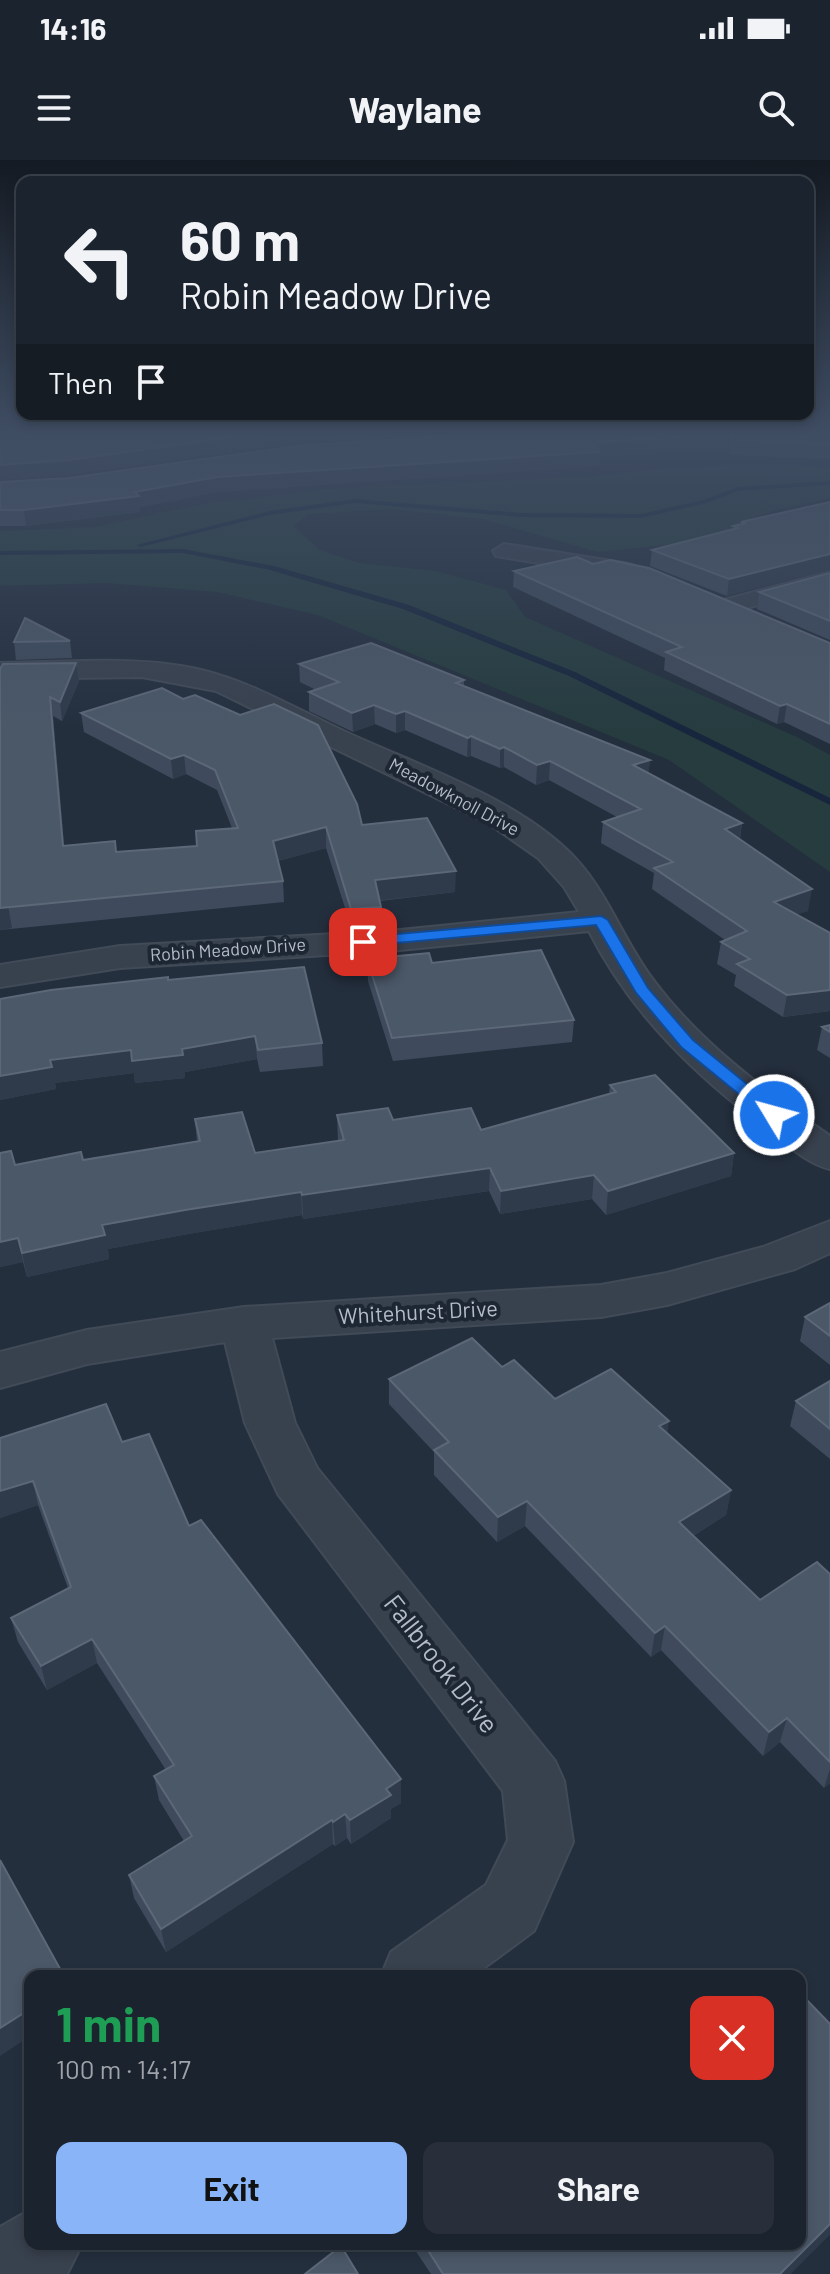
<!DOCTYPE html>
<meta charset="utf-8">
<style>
:root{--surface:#1b232e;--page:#282f3a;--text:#f1f3f6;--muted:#a0a4aa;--line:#39404a;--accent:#8ab4f8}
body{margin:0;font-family:Barlow,sans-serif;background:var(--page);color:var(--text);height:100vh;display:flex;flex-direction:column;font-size:30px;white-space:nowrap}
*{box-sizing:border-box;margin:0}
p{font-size:26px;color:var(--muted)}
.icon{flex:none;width:44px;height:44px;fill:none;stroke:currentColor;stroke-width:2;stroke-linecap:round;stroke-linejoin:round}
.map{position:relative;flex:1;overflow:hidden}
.drawer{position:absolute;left:24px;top:1810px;width:782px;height:280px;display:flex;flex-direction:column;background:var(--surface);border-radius:16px;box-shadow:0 4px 12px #0003,0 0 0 2px var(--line)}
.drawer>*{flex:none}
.hud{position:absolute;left:16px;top:16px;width:798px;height:244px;border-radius:16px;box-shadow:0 4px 12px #0003,0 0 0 2px var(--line);background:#1b232e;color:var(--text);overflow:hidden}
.pin{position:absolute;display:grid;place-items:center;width:68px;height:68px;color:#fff;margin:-34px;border-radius:16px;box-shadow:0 4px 12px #0006}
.me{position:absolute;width:88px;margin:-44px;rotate:307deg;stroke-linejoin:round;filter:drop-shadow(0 0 6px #0008)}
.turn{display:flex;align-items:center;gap:28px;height:168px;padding:0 32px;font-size:36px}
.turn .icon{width:104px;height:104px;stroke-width:2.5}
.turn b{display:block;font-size:56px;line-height:68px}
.then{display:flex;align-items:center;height:76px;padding:0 32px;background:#0003;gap:16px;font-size:30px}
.round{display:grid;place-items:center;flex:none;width:84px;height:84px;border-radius:16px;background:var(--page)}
.summary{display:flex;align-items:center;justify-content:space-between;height:136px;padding:0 32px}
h1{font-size:48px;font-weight:700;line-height:60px;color:#1e9e55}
.button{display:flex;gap:16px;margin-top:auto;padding:16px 32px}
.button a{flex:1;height:92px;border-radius:16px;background:var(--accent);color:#111;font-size:32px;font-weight:700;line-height:92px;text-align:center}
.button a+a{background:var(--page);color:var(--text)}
.status{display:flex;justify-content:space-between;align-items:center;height:56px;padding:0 40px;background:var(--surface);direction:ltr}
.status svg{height:22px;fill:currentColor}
header{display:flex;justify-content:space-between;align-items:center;height:104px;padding:0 32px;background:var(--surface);font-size:36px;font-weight:700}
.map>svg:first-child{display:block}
.green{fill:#263c3f}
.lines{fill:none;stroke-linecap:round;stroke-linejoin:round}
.stream{fill:#17263c;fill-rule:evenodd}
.minor-casing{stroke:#414a57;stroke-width:4}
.minor{fill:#38414e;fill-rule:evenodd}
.wall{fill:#3f4b5c}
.shaded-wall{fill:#2f3b4b}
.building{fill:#4b5868;stroke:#5c6777;stroke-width:2}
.route{fill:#1a73e8;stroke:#114b97;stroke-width:2}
.labels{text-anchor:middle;stroke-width:8;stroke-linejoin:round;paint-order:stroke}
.far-street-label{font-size:18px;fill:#b4bcc9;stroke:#1d2633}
.street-label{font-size:22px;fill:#b4bcc9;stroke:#1d2633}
.near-street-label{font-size:26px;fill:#b4bcc9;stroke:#1d2633}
</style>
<div class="status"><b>14:16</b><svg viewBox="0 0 49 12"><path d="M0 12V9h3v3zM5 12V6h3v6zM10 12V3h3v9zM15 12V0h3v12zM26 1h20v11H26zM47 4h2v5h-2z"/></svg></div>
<header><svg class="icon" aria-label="menu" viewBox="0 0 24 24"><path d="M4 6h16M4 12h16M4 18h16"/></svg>Waylane<svg class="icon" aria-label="search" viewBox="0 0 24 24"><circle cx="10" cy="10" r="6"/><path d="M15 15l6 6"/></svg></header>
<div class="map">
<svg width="830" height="2114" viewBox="0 0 830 2114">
<rect width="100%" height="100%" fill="#242f3e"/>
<!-- green -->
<polygon class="green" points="772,304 830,307 830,338 776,350 746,360 740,371 717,380 597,392 483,359 389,349 309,354 293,366 320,390 359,403 436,411 506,430 525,457 797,577 830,595 830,712 669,600 318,455 217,432 106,423 0,426 0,371 95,367 198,345 326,329 586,317 676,307"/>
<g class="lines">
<!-- stream -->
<g class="stream">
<polygon points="830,321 830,325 738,331 707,343 641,358 521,357 355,343 270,355 140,387 137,385 270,351 355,339 521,353 641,354 703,340 737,327"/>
<polygon points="183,389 274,406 409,445 575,512 830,638 830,645 569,516 403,449 270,410 183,393 0,395 0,391"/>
</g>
<!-- minor casing -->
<g class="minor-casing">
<g id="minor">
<polygon points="504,384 624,403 632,405 635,410 632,415 624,417 496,396 493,391"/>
<polygon points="830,412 830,426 724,454 716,452 712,447 716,442"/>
<path d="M85,501C125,500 166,501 205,511C256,524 302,552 350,574C422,607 521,640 576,699C609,735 624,782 654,821C701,884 767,932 830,976V1009C806,1003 788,985 768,970C695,915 631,854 589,771L390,791L120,808L0,827V805L120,786L390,771L579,752L564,727L538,698L488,663L216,531L142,517L0,519V503Z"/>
<polygon points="830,1061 830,1093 795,1109 667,1145 601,1157 272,1178 295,1263 317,1308 555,1601 564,1621 573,1682 534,1771 473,1816 381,1816 391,1792 486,1725 508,1680 503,1631 278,1334 245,1263 225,1182 87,1204 0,1228 0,1192 87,1170 244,1147 601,1125 667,1113 763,1087"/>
<polygon points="30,2050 30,2084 82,2084 67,2114 0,2114 0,2067"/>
</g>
</g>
<!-- minor -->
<use href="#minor" class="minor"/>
</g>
<!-- wall -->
<g class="wall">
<polygon points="830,273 830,299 731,295 729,288 600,297 599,306 218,332 140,347 140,352 26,366 0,366 0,322 69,318 297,286"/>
<polygon points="830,342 727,436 650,406 652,390 733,370 733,366 741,365 741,362"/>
<polygon points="593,404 830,483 830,584 784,562 777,564 664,510 665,498 513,427 514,411"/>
<polygon points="830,413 830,480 757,449 759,432"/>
<polygon points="70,481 72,498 16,500 14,482"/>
<polygon points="76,503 79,521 62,561 53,556 64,686 116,692 197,686 232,668 217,630 186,614 173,619 84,572 81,553 362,665 455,732 380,741 381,747 381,768 352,770 326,688 278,701 283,721 284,742 0,770 0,509"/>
<polygon points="299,504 464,520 464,526 650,600 648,613 742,663 740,679 808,751 796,754 830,773 830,851 783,857 734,826 736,815 717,804 721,782 725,780 652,729 654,713 601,683 603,662 617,657 549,620 536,625 504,607 500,608 471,596 467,597 405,570 396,573 375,564 353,572 309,551 309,532 316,530 300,522"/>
<polygon points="367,799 432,803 574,860 572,882 393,901 368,821"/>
<polygon points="168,820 322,883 323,906 260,912 257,899 185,912 185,918 135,923 134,913 55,923 56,929 0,940"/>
<polygon points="830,865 830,898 817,890 822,867"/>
<polygon points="610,925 734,993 731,1016 606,1055 592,1039 500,1054 489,1031 303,1059 302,1055 188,1074 108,1089 109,1099 27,1117 23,1102 0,1107 15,1005 83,1000 197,982 195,959 255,993 338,981 337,955 481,970 609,934"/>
<polygon points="830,1143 830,1205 800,1181 805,1157"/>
<polygon points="502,1207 555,1239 667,1273 731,1330 726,1355 693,1376 760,1440 830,1414 830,1623 824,1628 780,1582 763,1596 661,1490 651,1497 525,1366 497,1382 434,1315 434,1292 389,1244 389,1219"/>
<polygon points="830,1221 830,1299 790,1266 796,1241"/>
<polygon points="0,1278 122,1282 189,1366 401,1643 391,1649 391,1658 351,1684 347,1678 335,1686 333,1684 166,1792 134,1738 129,1715 184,1681 159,1640 154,1616 166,1610 97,1503 47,1530 18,1482 11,1458 68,1428 38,1345 0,1358"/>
<polygon points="830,1864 830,2074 790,2114 431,2114 411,2084 800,2084"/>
</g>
<!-- shaded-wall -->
<g class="shaded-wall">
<polygon points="264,273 446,273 297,282 71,315 0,320 0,305"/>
<polygon points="731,274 729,288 600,297 599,306 218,332 140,347 140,352 26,366 24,350 217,317 592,283"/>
<polygon points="830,394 830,410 727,436 729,419"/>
<polygon points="76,503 79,521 62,561 60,542"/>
<polygon points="50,537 53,556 66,706 63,686"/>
<polygon points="787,544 784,562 777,564 780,546"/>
<polygon points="374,545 375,564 353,572 352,553"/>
<polygon points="405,551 405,570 396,573 396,554"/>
<polygon points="471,576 471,596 467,597 468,578"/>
<polygon points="504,587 504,607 500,608 500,589"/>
<polygon points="184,595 186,614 173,619 171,599"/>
<polygon points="650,600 648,619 633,605"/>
<polygon points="550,601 549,620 536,625 537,605"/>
<polygon points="742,663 739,683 725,669"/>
<polygon points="326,667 326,688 274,702 273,681"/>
<polygon points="456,711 455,732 375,741 375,720"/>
<polygon points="812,729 808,751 771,763 774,742"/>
<polygon points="8,746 12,768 0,770 0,748"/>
<polygon points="830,830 830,851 783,857 787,835"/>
<polygon points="255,876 257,899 185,912 185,918 135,923 132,901 182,889"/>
<polygon points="131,890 134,913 55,923 56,929 0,940 0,916 50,900"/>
<polygon points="734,993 731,1016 606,1055 608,1031"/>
<polygon points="490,1008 489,1031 303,1059 302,1035"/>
<polygon points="594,1015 592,1039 500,1054 501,1031"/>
<polygon points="301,1032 302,1055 188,1074 108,1089 109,1099 27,1117 22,1093 102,1065 185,1050"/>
<polygon points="18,1078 23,1102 0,1107 0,1082"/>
<polygon points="669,1261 666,1285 659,1266"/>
<polygon points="33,1321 38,1345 0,1358 0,1331"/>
<polygon points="731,1330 726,1355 675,1387 679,1362"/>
<polygon points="527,1341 525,1366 497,1382 498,1357"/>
<polygon points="665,1466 661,1490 651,1497 655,1473"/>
<polygon points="92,1479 97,1503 47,1530 41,1506"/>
<polygon points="787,1558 780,1582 763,1596 769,1572"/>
<polygon points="830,1609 830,1623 824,1628"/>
<polygon points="401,1619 401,1643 391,1649 391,1658 351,1684 350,1660 386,1629"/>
<polygon points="345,1654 347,1678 335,1686 333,1662"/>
<polygon points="332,1660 333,1684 166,1792 161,1769"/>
<polygon points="30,1849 30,1876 0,1896 0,1868"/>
<polygon points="830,2064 830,2074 790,2114 780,2114"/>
</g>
<!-- building -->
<g class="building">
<polygon points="0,273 264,273 69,300 0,305"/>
<polygon points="487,273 830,273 830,284 733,281 731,274 592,283 600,292 217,317 135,332 139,336 24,350 0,350 0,322 69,318 297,286"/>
<polygon points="830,342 830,394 729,419 652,390 738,368 733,366 746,363 741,362"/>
<polygon points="577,397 593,404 610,400 649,408 830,483 830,564 787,544 780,546 666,492 682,487 514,411"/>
<polygon points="830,413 830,461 759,432"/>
<polygon points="25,458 70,481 14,482"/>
<polygon points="371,483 464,520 456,523 650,600 633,605 742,663 725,669 812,729 774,742 830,773 830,830 787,835 737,804 750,799 721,782 747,771 654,708 673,702 603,662 641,649 550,601 537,605 504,587 500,589 471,576 468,578 405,551 396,554 374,545 352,553 309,532 339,522 299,504"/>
<polygon points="76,503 60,542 50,537 63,686 115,681 116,692 197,686 196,671 238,668 215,610 184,595 171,599 81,553 162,528 183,539 195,535 240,555 274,544 318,565 357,644 362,665 427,658 456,711 375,720 381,747 351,749 326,667 273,681 283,721 0,748 0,509 3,504"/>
<polygon points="541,790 574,860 392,878 367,799 429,793 432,803"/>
<polygon points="304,807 322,883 258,890 255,876 182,889 183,895 132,901 131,890 50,900 52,907 0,916 0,839 51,830 168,817 168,820"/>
<polygon points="830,865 830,872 822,867"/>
<polygon points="655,915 734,993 608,1031 594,1015 501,1031 490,1008 302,1035 301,1032 185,1050 102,1065 105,1075 22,1093 18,1078 0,1082 0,993 11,991 15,1005 81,992 83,1000 200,981 195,959 242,952 255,993 344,980 337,955 388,948 393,960 471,948 481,970 616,932 610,925"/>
<polygon points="830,1143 830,1176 805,1157"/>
<polygon points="472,1178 502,1207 514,1200 555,1239 611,1209 669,1261 659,1266 731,1330 679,1362 760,1440 817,1402 830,1414 830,1602 787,1558 769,1572 665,1466 655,1473 527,1341 498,1357 434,1290 449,1282 389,1219"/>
<polygon points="830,1221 830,1269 796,1241"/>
<polygon points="106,1244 122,1282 149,1274 189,1366 201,1360 401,1619 386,1629 391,1635 350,1660 345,1654 333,1662 332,1660 161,1769 129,1715 192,1676 154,1616 174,1605 92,1479 41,1506 11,1458 71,1427 33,1321 0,1331 0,1278"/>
<polygon points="0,1700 64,1816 30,1816 30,1849 0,1868"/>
<polygon points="803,1836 830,1864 830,2064 780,2114 443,2114 424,2084 800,2084 800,1839"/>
<polygon points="341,2086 358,2114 305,2114"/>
</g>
<!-- sky -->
<linearGradient id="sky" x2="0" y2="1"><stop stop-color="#141a22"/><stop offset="0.48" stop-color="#3f4d63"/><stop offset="1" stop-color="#3f4d63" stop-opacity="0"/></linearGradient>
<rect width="830" height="569" fill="url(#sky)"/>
<!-- route -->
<polygon class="route" points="601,756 608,760 648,828 693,880 780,951 782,955 780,958 768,958 681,887 636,833 596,765 363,786 356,782 363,777"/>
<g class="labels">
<!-- far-street labels -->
<g class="far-street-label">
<text transform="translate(454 637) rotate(28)" y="6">Meadowknoll Drive</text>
<text transform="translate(228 790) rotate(-4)" y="6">Robin Meadow Drive</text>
</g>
<!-- street labels -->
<g class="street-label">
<text transform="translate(418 1152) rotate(-3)" y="8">Whitehurst Drive</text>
</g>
<!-- near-street labels -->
<g class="near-street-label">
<text transform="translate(441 1504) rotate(52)" y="9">Fallbrook Drive</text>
</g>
</g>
</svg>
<div class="pin" style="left:363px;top:782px;background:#d93025"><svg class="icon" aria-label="arrive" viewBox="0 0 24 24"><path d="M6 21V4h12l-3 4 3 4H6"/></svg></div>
<svg class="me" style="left:774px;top:955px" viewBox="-20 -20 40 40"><circle r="17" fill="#1a73e8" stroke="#fff" stroke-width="3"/><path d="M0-11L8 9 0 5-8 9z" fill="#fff"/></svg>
<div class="hud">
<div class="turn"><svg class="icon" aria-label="left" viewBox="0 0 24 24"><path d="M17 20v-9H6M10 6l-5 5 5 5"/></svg><div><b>60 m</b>Robin Meadow Drive</div></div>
<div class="then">Then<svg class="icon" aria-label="arrive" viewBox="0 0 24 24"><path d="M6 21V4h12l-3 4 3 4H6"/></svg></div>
</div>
<section class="drawer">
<div class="summary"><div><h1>1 min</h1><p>100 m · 14:17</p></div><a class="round" style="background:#d93025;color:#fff"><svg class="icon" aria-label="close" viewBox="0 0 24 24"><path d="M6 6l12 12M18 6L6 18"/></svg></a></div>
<div class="button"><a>Exit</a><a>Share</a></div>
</section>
</div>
